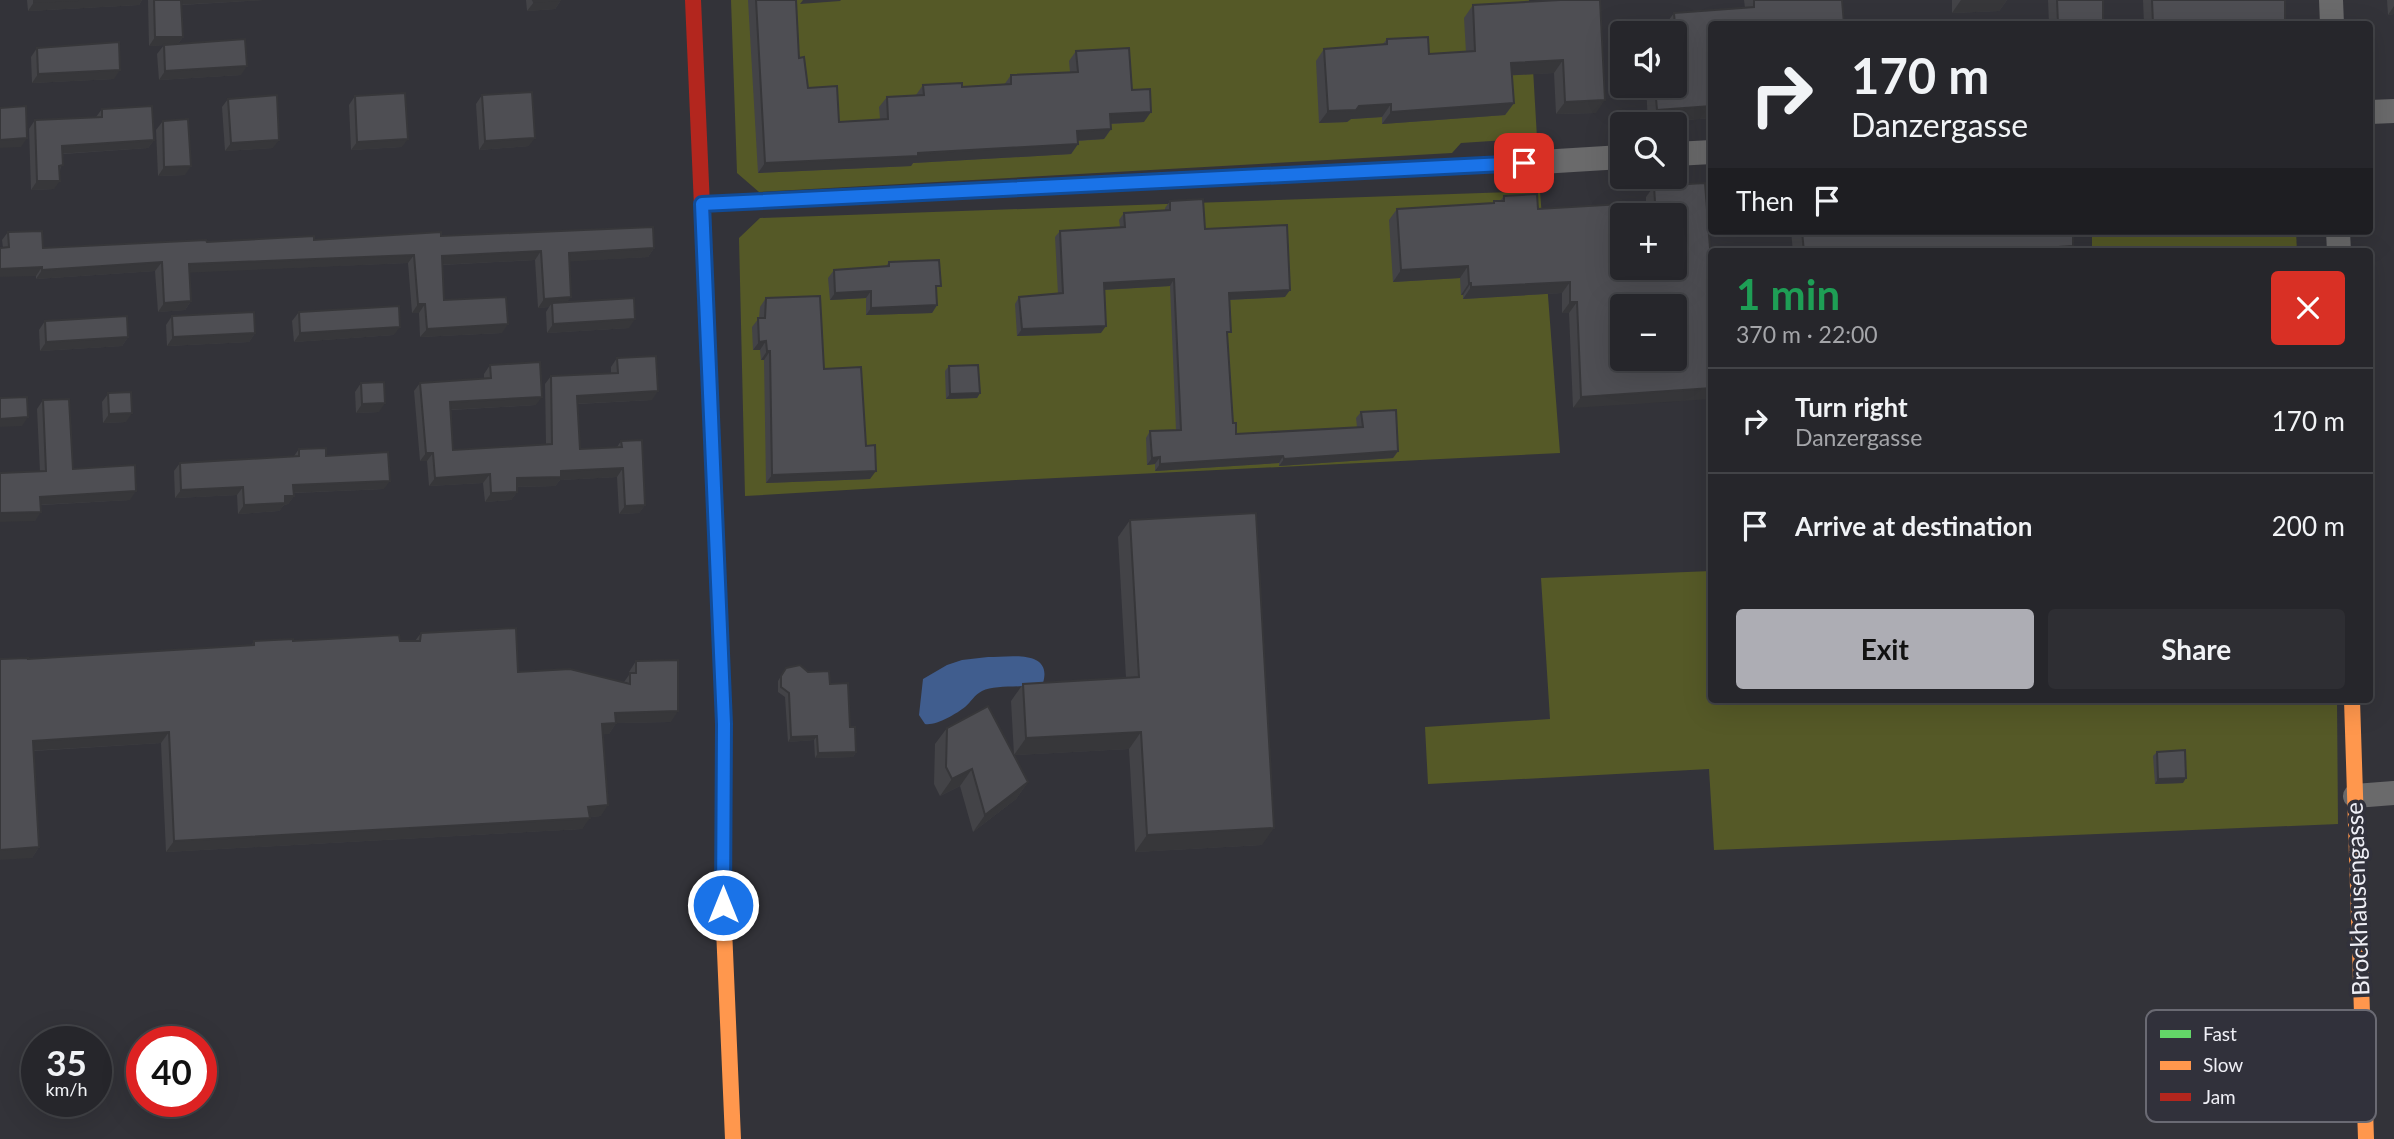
<!DOCTYPE html>
<meta charset="utf-8">
<style>
:root{--surface:#26262b;--page:#2e2e33;--text:#f1f3f6;--muted:#a4a5a9;--line:#424347;--accent:#adadb4}
body{margin:0;font-family:Lato,sans-serif;background:var(--page);color:var(--text);height:100vh;display:flex;flex-direction:column;font-size:26px;white-space:nowrap}
*{box-sizing:border-box;margin:0}
p{font-size:23px;color:var(--muted)}
.icon{flex:none;width:38px;height:38px;fill:none;stroke:currentColor;stroke-width:2;stroke-linecap:round;stroke-linejoin:round}
.map{position:relative;flex:1;overflow:hidden}
.sheet{position:absolute;left:1708px;top:248px;width:665px;height:455px;display:flex;flex-direction:column;background:var(--surface);border-radius:7px;box-shadow:0 7px 28px #0002,0 0 0 2px var(--line)}
.sheet>*{flex:none}
.banner{position:absolute;left:1708px;top:21px;width:665px;height:214px;border-radius:7px;box-shadow:0 7px 28px #0002,0 0 0 2px var(--line);background:#26262b;color:var(--text);overflow:hidden}
.tools{position:absolute;left:1610px;top:21px;display:grid;gap:14px}
.tools a{display:grid;place-items:center;width:77px;height:77px;border-radius:7px;background:var(--surface);box-shadow:0 7px 28px #0002,0 0 0 2px var(--line);font-size:35px}
.speed{position:absolute;left:21px;top:1026px;display:flex;gap:14px;font-size:35px;font-weight:700;text-align:center}
.speed>*{display:grid;place-content:center;width:91px;height:91px;border-radius:50%;background:var(--surface);box-shadow:0 7px 28px #0002,0 0 0 2px var(--line);line-height:1}
.speed small{font-size:18px;font-weight:400}
.speed .limit{border:10px solid #d22;background:#fff;color:#111}
.pin{position:absolute;display:grid;place-items:center;width:60px;height:60px;color:#fff;margin:-30px;border-radius:14px;box-shadow:0 4px 10px #0006}
.me{position:absolute;width:77px;margin:-38px;rotate:0deg;stroke-linejoin:round;filter:drop-shadow(0 0 5px #0008)}
.turn{display:flex;align-items:center;gap:24px;height:147px;padding:0 28px;font-size:32px}
.turn .icon{width:91px;height:91px;stroke-width:2.5}
.turn b{display:block;font-size:49px;line-height:60px}
.then{display:flex;align-items:center;height:66px;padding:0 28px;background:#0003;gap:14px;font-size:26px}
.round{display:grid;place-items:center;flex:none;width:74px;height:74px;border-radius:7px;background:var(--page)}
.head{display:flex;align-items:center;justify-content:space-between;height:119px;padding:0 28px}
h1{font-size:42px;font-weight:700;line-height:52px;color:#1e9e55}
.cta{display:flex;gap:14px;margin-top:auto;padding:14px 28px}
.cta a{flex:1;height:80px;border-radius:7px;background:var(--accent);color:#111;font-size:28px;font-weight:700;line-height:80px;text-align:center}
.cta a+a{background:var(--page);color:var(--text)}
ul{padding:0;list-style:none}
li{display:flex;align-items:center;gap:21px;height:105px;padding:0 28px;border-top:2px solid var(--line)}
li div{flex:1}
li b{display:block;font-size:26px}
li em{font-style:normal}
.map>svg:first-child{display:block}
.green{fill:#555927}
.water{fill:#405d8e}
.lines{fill:none;stroke-linecap:round;stroke-linejoin:round}
.street{stroke:#6a6a6b;stroke-width:24}
.fast{stroke:#63d668;stroke-width:16}
.slow{stroke:#ff974d;stroke-width:16}
.jam{stroke:#b3261e;stroke-width:16}
.wall{fill:#434347}
.shaded-wall{fill:#37373a}
.building{fill:#4e4e53;stroke:#37373a;stroke-width:2;fill-rule:evenodd}
.route-casing{stroke:#114b97;stroke-width:18}
.route{stroke:#1a73e8;stroke-width:12}
.labels{text-anchor:middle;stroke-width:7;stroke-linejoin:round;paint-order:stroke}
.street-label{font-size:24px;fill:#efeff6;stroke:#31313b}
.key{fill:#31313b;stroke:#6a6a73;stroke-width:2}
.key-label{font-size:19px;fill:#efeff6}
</style>
<div class="map">
<svg width="2394" height="1139" viewBox="0 0 2394 1139">
<rect width="100%" height="100%" fill="#333339"/>
<!-- green -->
<g class="green">
<polygon points="731,0 1529,0 1537,138 1461,143 1452,153 759,192 737,173"/>
<polygon points="1540,191 1560,453 1016,480 745,496 739,238 760,218"/>
<polygon points="2092,231 2296,231 2297,252 2092,252"/>
<polygon points="1711,571 1712,700 2337,700 2338,824 1714,850 1709,769 1428,784 1425,727 1550,719 1541,578"/>
</g>
<!-- water -->
<path class="water" d="M988,657C1009,657 1053,649 1043,683C1024,689 996,684 982,691C974,695 971,702 965,707C956,714 936,726 925,724L919,715L923,679L947,665L962,660Z"/>
<g class="lines">
<!-- street -->
<g class="street">
<polyline points="2331,0 2332,24"/>
<polyline points="2370,112 2394,111"/>
<polyline points="1675,154 1712,152"/>
<polyline points="1524,163 1622,157"/>
<polyline points="2338,231 2339,252"/>
<polyline points="2355,796 2394,793"/>
</g>
<!-- fast -->
<g class="fast">
<polyline points="702,204 1197,179"/>
<polyline points="712,436 724,724 724,804"/>
</g>
<!-- slow -->
<g class="slow">
<polyline points="2352,700 2366,1139"/>
<polyline points="724,804 723,905 733,1139"/>
</g>
<!-- jam -->
<g class="jam">
<polyline points="693,0 712,436"/>
<polyline points="1197,179 1524,163"/>
</g>
</g>
<!-- wall -->
<g class="wall">
<polygon points="27,0 142,0 139,5 28,11"/>
<polygon points="148,0 264,0 181,5 183,37 178,44 241,75 159,80 157,54 164,45 149,46"/>
<polygon points="526,0 561,0 555,9 527,11"/>
<polygon points="748,0 796,0 799,58 808,88 839,122 880,119 879,107 887,97 916,95 923,85 962,87 1004,85 1011,75 1070,72 1069,61 1076,51 1132,90 1144,122 1111,124 1111,129 1104,139 1078,141 1078,144 1071,154 913,163 911,166 758,173"/>
<polygon points="1550,0 1600,0 1596,113 1556,114 1554,73 1512,75 1514,103 1505,115 1382,124 1382,117 1351,119 1347,122 1319,123 1316,61 1324,49 1383,44 1387,39 1429,54 1466,52 1464,18 1473,5"/>
<polygon points="1744,0 1842,0 1712,24 1712,118 1648,123 1646,86 1675,86 1675,33 1666,33 1665,25 1674,13 1745,8"/>
<polygon points="1952,0 2007,0 1999,11 1952,13"/>
<polygon points="2048,0 2103,0 2103,24 2049,24"/>
<polygon points="2143,0 2285,0 2285,24 2144,24"/>
<polygon points="2387,0 2394,0 2394,14 2388,15"/>
<polygon points="37,48 114,79 32,83 31,57"/>
<polygon points="482,95 529,146 479,150 476,104"/>
<polygon points="355,96 402,147 351,150 349,105"/>
<polygon points="228,99 273,148 225,151 222,107"/>
<polygon points="102,109 154,140 148,148 63,154 60,171 54,189 31,190 29,129 35,120 96,117"/>
<polygon points="163,121 185,175 158,176 156,130"/>
<polygon points="1654,186 1712,274 1573,408 1569,313 1562,313 1562,293 1463,299 1463,295 1461,295 1460,278 1393,282 1389,220 1397,209 1493,203 1494,201 1500,201 1504,196 1538,209 1646,202 1646,197"/>
<polygon points="1170,201 1285,297 1229,300 1227,338 1233,423 1236,434 1357,427 1356,418 1361,412 1398,451 1393,458 1279,466 1279,463 1155,471 1155,464 1147,465 1146,438 1150,431 1176,430 1170,286 1104,290 1101,333 1017,336 1015,304 1019,297 1058,294 1055,237 1060,231 1120,227 1119,220 1124,213 1165,211 1165,208"/>
<polygon points="1791,231 2073,231 2073,246 2070,252 1793,252"/>
<polygon points="8,232 43,248 441,236 654,248 648,257 569,261 567,302 629,328 547,333 546,312 549,307 538,308 535,260 442,265 444,300 502,333 420,337 419,313 412,313 408,263 189,272 191,301 185,310 158,312 155,271 36,279 36,276 3,248 2,240"/>
<polygon points="889,262 936,291 937,305 932,313 866,315 866,298 830,300 828,278 834,270 886,266"/>
<polygon points="766,298 824,369 866,446 870,479 766,483 764,360 761,360 760,350 753,350 752,327 759,318 760,307"/>
<polygon points="299,312 394,335 294,342 292,321"/>
<polygon points="172,316 255,333 249,342 167,346 166,325"/>
<polygon points="45,321 128,337 122,346 40,351 39,330"/>
<polygon points="617,358 652,400 577,404 580,449 617,447 621,441 645,505 639,513 619,514 617,477 560,480 555,486 517,487 517,492 511,500 485,502 483,483 429,486 427,461 420,461 414,391 420,383 484,379 484,374 490,365 536,405 451,410 453,450 546,444 545,384 551,376 611,373 611,367"/>
<polygon points="949,366 980,393 977,398 946,399 945,371"/>
<polygon points="361,383 379,412 356,413 355,392"/>
<polygon points="108,394 126,422 103,423 102,402"/>
<polygon points="43,400 73,469 130,500 41,505 35,521 40,472 37,409"/>
<polygon points="299,449 326,456 384,489 294,493 294,496 288,504 284,505 279,511 238,514 237,495 175,498 174,471 180,463 294,456"/>
<polygon points="1130,520 1262,845 1135,852 1129,749 1014,755 1011,701 1023,684 1126,678 1118,537"/>
<polygon points="421,633 518,672 624,682 629,675 629,672 636,661 671,722 616,723 609,734 603,734 601,816 589,817 582,829 166,852 161,743 33,751 39,847 32,858 28,659 252,645 254,641 415,641"/>
<polygon points="786,668 808,672 830,684 850,727 856,752 853,757 815,758 814,740 788,742 785,697 778,692 778,681"/>
<polygon points="947,728 1028,782 1016,799 973,832 960,786 940,796 934,784 935,744"/>
<polygon points="2157,752 2183,783 2155,784 2153,756"/>
</g>
<!-- shaded-wall -->
<g class="shaded-wall">
<polygon points="78,0 142,0 139,5 28,11 34,2"/>
<polygon points="178,0 264,0 175,5"/>
<polygon points="561,0 555,9 527,11 534,2"/>
<polygon points="803,0 841,0 840,1 800,4"/>
<polygon points="1961,0 2007,0 1999,11 1952,13"/>
<polygon points="2394,6 2394,14 2388,15"/>
<polygon points="155,37 183,37 177,45 149,46"/>
<polygon points="1563,60 1554,73 1502,76 1511,63"/>
<polygon points="247,66 241,75 159,80 165,71"/>
<polygon points="120,70 114,79 32,83 38,74"/>
<polygon points="1605,100 1596,113 1556,114 1565,102"/>
<polygon points="1514,103 1505,115 1382,124 1391,112"/>
<polygon points="1391,104 1382,117 1351,119 1347,122 1319,123 1328,111 1359,106"/>
<polygon points="1712,106 1712,118 1648,123 1657,110"/>
<polygon points="1151,112 1144,122 1103,124 1110,114"/>
<polygon points="1111,129 1104,139 1070,141 1077,131"/>
<polygon points="27,138 21,147 0,148 0,140"/>
<polygon points="535,138 529,146 479,150 485,141"/>
<polygon points="408,139 402,147 351,150 357,142"/>
<polygon points="154,140 148,148 56,154 62,146"/>
<polygon points="279,140 273,148 225,151 231,143"/>
<polygon points="1078,144 1071,154 913,163 911,166 758,173 765,163"/>
<polygon points="191,166 185,175 158,176 164,167"/>
<polygon points="37,181 60,181 54,189 31,190"/>
<polygon points="2073,246 2070,252 2010,252 2011,250"/>
<polygon points="654,248 648,257 563,262 569,253"/>
<polygon points="541,251 535,260 436,265 442,256"/>
<polygon points="414,255 408,263 182,273 189,264"/>
<polygon points="162,262 155,271 36,279 42,270"/>
<polygon points="1468,266 1460,278 1393,282 1401,270"/>
<polygon points="42,267 36,276 0,277 0,269"/>
<polygon points="1174,279 1170,286 1099,290 1104,283"/>
<polygon points="1570,282 1562,293 1463,299 1471,287"/>
<polygon points="1469,283 1471,283 1463,295 1461,295"/>
<polygon points="1290,290 1285,297 1224,300 1229,293"/>
<polygon points="871,291 866,298 830,300 835,293"/>
<polygon points="571,297 565,306 552,303 549,307 538,308 544,299"/>
<polygon points="191,301 185,310 158,312 164,303"/>
<polygon points="1570,302 1577,302 1569,313 1562,313"/>
<polygon points="418,304 425,304 419,313 412,313"/>
<polygon points="937,305 932,313 866,315 871,308"/>
<polygon points="635,319 629,328 547,333 553,324"/>
<polygon points="508,324 502,333 420,337 427,329"/>
<polygon points="1106,326 1101,333 1017,336 1022,329"/>
<polygon points="400,327 394,335 294,342 300,333"/>
<polygon points="255,333 249,342 167,346 173,337"/>
<polygon points="128,337 122,346 40,351 46,342"/>
<polygon points="766,341 760,350 753,350 759,342"/>
<polygon points="767,351 770,351 764,360 761,360"/>
<polygon points="1712,388 1712,399 1573,408 1581,397"/>
<polygon points="658,391 652,400 571,404 577,396"/>
<polygon points="980,393 977,398 946,399 950,394"/>
<polygon points="542,397 536,405 444,410 450,402"/>
<polygon points="385,403 379,412 356,413 362,404"/>
<polygon points="132,413 126,422 103,423 109,414"/>
<polygon points="28,417 22,426 0,427 0,419"/>
<polygon points="1398,451 1393,458 1279,466 1284,459"/>
<polygon points="426,453 433,453 427,461 420,461"/>
<polygon points="1283,456 1279,463 1155,471 1160,464"/>
<polygon points="1160,457 1155,464 1147,465 1152,458"/>
<polygon points="623,468 617,477 560,480 555,486 510,487 517,478 561,471"/>
<polygon points="876,471 870,479 766,483 772,475"/>
<polygon points="490,474 483,483 429,486 435,478"/>
<polygon points="390,481 384,489 287,493 293,485"/>
<polygon points="243,487 237,495 175,498 181,490"/>
<polygon points="136,491 130,500 34,505 40,497"/>
<polygon points="517,492 511,500 485,502 491,493"/>
<polygon points="285,496 294,496 288,504 284,505 279,511 238,514 244,505"/>
<polygon points="645,505 639,513 619,514 625,506"/>
<polygon points="41,512 35,521 0,522 0,513"/>
<polygon points="678,711 671,722 616,723 609,734 595,735 602,724 615,713"/>
<polygon points="169,732 161,743 25,751 33,741"/>
<polygon points="1141,732 1129,749 1014,755 1026,738"/>
<polygon points="817,736 814,740 788,742 791,737"/>
<polygon points="856,752 853,757 815,758 818,753"/>
<polygon points="972,769 960,786 940,796 952,779"/>
<polygon points="2186,778 2183,783 2155,784 2158,779"/>
<polygon points="1028,782 1016,799 973,832 985,815"/>
<polygon points="608,805 601,816 580,818 588,807"/>
<polygon points="590,818 582,829 166,852 174,841"/>
<polygon points="1274,828 1262,845 1135,852 1147,835"/>
<polygon points="39,847 32,858 0,860 0,850"/>
</g>
<!-- building -->
<g class="building">
<polygon points="34,0 78,0 34,2"/>
<polygon points="154,0 181,0 183,37 155,37"/>
<polygon points="533,0 561,0 534,2"/>
<polygon points="756,0 796,0 799,58 804,57 808,88 837,86 839,122 888,119 887,97 924,95 923,85 962,83 962,87 1011,84 1011,75 1078,72 1076,51 1129,48 1132,90 1150,89 1151,112 1110,114 1111,129 1077,131 1078,144 918,153 918,156 765,163"/>
<polygon points="1560,0 1600,0 1605,100 1565,102 1563,60 1511,63 1514,103 1391,112 1391,104 1359,106 1356,110 1328,111 1324,49 1387,44 1387,39 1428,37 1429,54 1475,51 1473,5"/>
<polygon points="1754,0 1842,0 1844,24 1712,24 1712,106 1657,110 1655,86 1675,86 1675,66 1678,65 1674,13 1754,7"/>
<polygon points="2057,0 2103,0 2103,24 2058,24"/>
<polygon points="2152,0 2285,0 2285,24 2153,24"/>
<polygon points="245,39 247,66 165,71 164,45"/>
<polygon points="119,42 120,70 38,74 37,48"/>
<polygon points="532,92 535,138 485,141 482,95"/>
<polygon points="405,93 408,139 357,142 355,96"/>
<polygon points="277,95 279,140 231,143 228,99"/>
<polygon points="26,106 27,138 0,140 0,108"/>
<polygon points="152,106 154,140 62,146 63,165 59,166 60,181 37,181 35,120 102,117 102,109"/>
<polygon points="188,119 191,166 164,167 163,121"/>
<path d="M1705,183L1712,274V388L1581,397L1577,302H1570V282L1471,287V283H1469L1468,266L1401,270L1397,209L1494,203V201H1504V196L1537,194L1538,209L1655,202L1654,186ZM1622,215H1675V268H1622ZM1622,306H1675V359H1622Z"/>
<polygon points="1203,199 1205,229 1287,225 1290,290 1229,293 1231,332 1227,332 1233,423 1236,423 1236,434 1363,427 1361,412 1396,410 1398,451 1284,459 1283,456 1160,464 1160,457 1152,458 1150,431 1181,430 1174,279 1104,283 1106,326 1022,329 1019,297 1063,293 1060,231 1125,227 1124,213 1170,210 1170,201"/>
<polygon points="653,227 654,248 569,253 571,297 544,299 541,251 442,256 444,300 506,297 508,324 427,329 425,304 418,304 414,255 189,264 191,301 164,303 162,262 42,270 42,267 0,269 0,248 9,247 8,232 42,231 43,248 206,240 207,242 314,236 314,240 441,232 441,236"/>
<polygon points="1802,231 2073,231 2073,246 2011,250 2011,252 1804,252"/>
<polygon points="939,260 941,286 936,286 937,305 871,308 871,291 835,293 834,270 889,266 889,262"/>
<polygon points="820,296 824,369 861,367 866,446 875,445 876,471 772,475 770,351 767,351 766,341 759,342 758,318 765,318 766,298"/>
<polygon points="634,298 635,319 553,324 552,303"/>
<polygon points="399,306 400,327 300,333 299,312"/>
<polygon points="254,312 255,333 173,337 172,316"/>
<polygon points="127,316 128,337 46,342 45,321"/>
<polygon points="656,356 658,391 577,396 580,449 622,447 621,441 642,440 645,505 625,506 623,468 561,471 561,477 517,478 517,492 491,493 490,474 435,478 433,453 426,453 420,383 491,378 490,365 540,362 542,397 450,402 453,450 552,444 551,376 618,373 617,358"/>
<polygon points="978,365 980,393 950,394 949,366"/>
<polygon points="384,382 385,403 362,404 361,383"/>
<polygon points="131,392 132,413 109,414 108,393"/>
<polygon points="27,397 28,417 0,419 0,398"/>
<polygon points="69,399 73,469 135,465 136,491 40,497 41,512 0,513 0,473 46,471 43,400"/>
<polygon points="326,448 326,456 388,452 390,481 293,485 294,496 285,496 285,503 244,505 243,487 181,490 180,463 299,456 299,449"/>
<polygon points="1256,513 1274,828 1147,835 1141,732 1026,738 1023,684 1139,677 1130,520"/>
<polygon points="516,628 518,672 570,669 630,684 630,673 636,673 636,661 678,660 678,711 615,713 616,723 602,724 608,805 588,807 590,818 174,841 169,732 33,741 39,847 0,850 0,659 28,658 28,659 254,645 254,641 293,639 293,641 399,635 400,641 420,641 421,633"/>
<polygon points="800,665 808,672 829,671 830,684 848,683 850,727 855,727 856,752 818,753 817,736 791,737 789,693 781,687 781,676 786,668"/>
<polygon points="988,706 1028,782 985,815 972,769 952,779 946,767 947,728"/>
<polygon points="2185,750 2186,778 2158,779 2157,752"/>
</g>
<g class="lines">
<!-- route casing -->
<g class="route-casing">
<polyline id="route" points="723,905 724,724 702,204 1524,163"/>
</g>
<!-- route -->
<use href="#route" class="route"/>
</g>
<g class="labels">
<!-- street labels -->
<g class="street-label">
<text transform="translate(2358 899) rotate(-92)" y="8">Brockhausengasse</text>
</g>
</g>
<!-- legend -->
<rect x="2146" y="1010" width="230" height="112" rx="10" class="key"/>
<rect x="2160" y="1030" width="31" height="8" fill="#63d668"/>
<rect x="2160" y="1061" width="31" height="9" fill="#ff974d"/>
<rect x="2160" y="1093" width="31" height="8" fill="#b3261e"/>
<g class="key-label">
<text x="2203" y="1041">Fast</text>
<text x="2203" y="1072">Slow</text>
<text x="2203" y="1104">Jam</text>
</g>
</svg>
<div class="tools">
<a><svg class="icon" aria-label="sound" viewBox="0 0 24 24"><path d="M4 9h4l5-4v14l-5-4H4zM17 9q2 3 0 6"/></svg></a>
<a><svg class="icon" aria-label="search" viewBox="0 0 24 24"><circle cx="10" cy="10" r="6"/><path d="M15 15l6 6"/></svg></a>
<a>+</a>
<a>−</a>
</div>
<div class="speed"><div>35<small>km/h</small></div><div class="limit">40</div></div>
<div class="pin" style="left:1524px;top:163px;background:#d93025"><svg class="icon" aria-label="arrive" viewBox="0 0 24 24"><path d="M6 21V4h12l-3 4 3 4H6"/></svg></div>
<svg class="me" style="left:723px;top:905px" viewBox="-20 -20 40 40"><circle r="17" fill="#1a73e8" stroke="#fff" stroke-width="3"/><path d="M0-11L8 9 0 5-8 9z" fill="#fff"/></svg>
<div class="banner">
<div class="turn"><svg class="icon" aria-label="right" viewBox="0 0 24 24"><path d="M7 20v-9h11M14 6l5 5-5 5"/></svg><div><b>170 m</b>Danzergasse</div></div>
<div class="then">Then<svg class="icon" aria-label="arrive" viewBox="0 0 24 24"><path d="M6 21V4h12l-3 4 3 4H6"/></svg></div>
</div>
<section class="sheet">
<div class="head"><div><h1>1 min</h1><p>370 m · 22:00</p></div><a class="round" style="background:#d93025;color:#fff"><svg class="icon" aria-label="close" viewBox="0 0 24 24"><path d="M6 6l12 12M18 6L6 18"/></svg></a></div>
<ul>
<li><svg class="icon" aria-label="right" viewBox="0 0 24 24"><path d="M7 20v-9h11M14 6l5 5-5 5"/></svg><div><b>Turn right</b><p>Danzergasse</p></div><em>170 m</em></li>
<li><svg class="icon" aria-label="arrive" viewBox="0 0 24 24"><path d="M6 21V4h12l-3 4 3 4H6"/></svg><div><b>Arrive at destination</b></div><em>200 m</em></li>
</ul>
<div class="cta"><a>Exit</a><a>Share</a></div>
</section>
</div>
